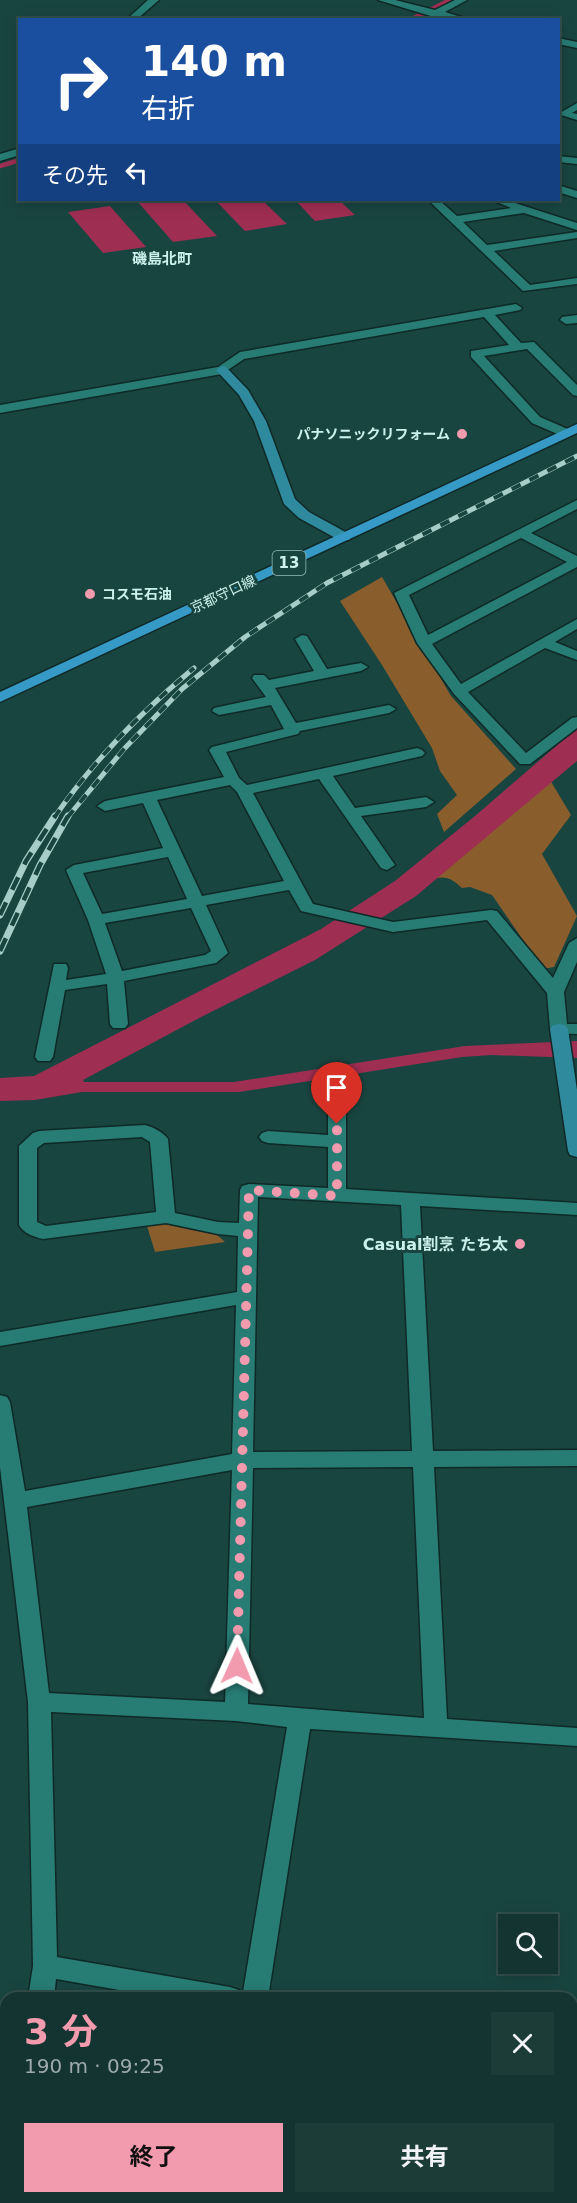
<!DOCTYPE html>
<html lang="ja">
<meta charset="utf-8">
<style>
:root{--surface:#133430;--page:#1c3c38;--text:#f1f3f6;--muted:#9daaab;--line:#324f4c;--accent:#f29aae}
body{margin:0;font-family:"DejaVu Sans","Noto Sans JP",sans-serif;background:var(--page);color:var(--text);height:100vh;display:flex;flex-direction:column;font-size:22px;white-space:nowrap}
*{box-sizing:border-box;margin:0}
p{font-size:20px;color:var(--muted)}
.icon{flex:none;width:33px;height:33px;fill:none;stroke:currentColor;stroke-width:2;stroke-linecap:round;stroke-linejoin:round}
.map{position:relative;flex:1;overflow:hidden}
.side{position:absolute;left:0px;top:1992px;width:578px;height:212px;display:flex;flex-direction:column;background:var(--surface);border-radius:18px 18px 0 0;box-shadow:0 3px 15px #0003,0 0 0 2px var(--line)}
.side>*{flex:none}
.hud{position:absolute;left:18px;top:18px;width:542px;height:183px;border-radius:0px;box-shadow:0 3px 15px #0003,0 0 0 2px var(--line);background:#1a4fa0;color:#fff;overflow:hidden}
.fabs{position:absolute;left:498px;top:1914px;display:grid;gap:12px}
.fabs a{display:grid;place-items:center;width:60px;height:60px;border-radius:0px;background:var(--surface);box-shadow:0 3px 15px #0003,0 0 0 2px var(--line);font-size:30px}
.pin{position:absolute;display:grid;place-items:center;width:51px;height:51px;color:#fff;margin:-62px -26px;border-radius:50% 50% 50% 0;rotate:-45deg;box-shadow:0 0 6px #0007}
.pin .icon{rotate:45deg}
.me{position:absolute;width:66px;margin:-33px;rotate:1deg;stroke-linejoin:round;filter:drop-shadow(0 0 4px #0008)}
.turn{display:flex;align-items:center;gap:21px;height:126px;padding:0 24px;font-size:27px}
.turn .icon{width:78px;height:78px;stroke-width:2.5}
.turn b{display:block;font-size:42px;line-height:51px}
.then{display:flex;align-items:center;height:57px;padding:0 24px;background:#0003;gap:12px;font-size:22px}
.round{display:grid;place-items:center;flex:none;width:63px;height:63px;border-radius:0px;background:var(--page)}
.overview{display:flex;align-items:center;justify-content:space-between;height:102px;padding:0 24px}
h1{font-size:36px;font-weight:700;line-height:45px;color:var(--accent)}
.primary-button{display:flex;gap:12px;margin-top:auto;padding:12px 24px}
.primary-button a{flex:1;height:69px;border-radius:0px;background:var(--accent);color:#111;font-size:24px;font-weight:700;line-height:69px;text-align:center}
.primary-button a+a{background:var(--page);color:var(--text)}
.map>svg:first-child{display:block}
.green{fill:#8a5d2c}
.water{fill:#9f2e53}
.lines{fill:none;stroke-linecap:round;stroke-linejoin:round}
.stream{stroke:#9f2e53;stroke-width:4.5}
.street-casing{stroke:#0f2926;stroke-width:3}
.secondary-casing{stroke:#0f2926;stroke-width:3}
.primary-casing{stroke:#0f2926;stroke-width:3}
.street{fill:#277c74;fill-rule:evenodd}
.secondary{fill:#2f8a9d;fill-rule:evenodd}
.primary{fill:#3799c6;fill-rule:evenodd}
.rail-far1-casing{stroke:#a6cdc8;stroke-width:5}
.rail-casing{stroke:#a6cdc8;stroke-width:7}
.rail-far1{stroke:#194540;stroke-width:4;stroke-dasharray:10;stroke-linecap:butt}
.rail{stroke:#194540;stroke-width:4.5;stroke-dasharray:14;stroke-linecap:butt}
.route{stroke:#f29aae;stroke-width:10;stroke-dasharray:0 18}
.poi-dot{fill:#f29aae;stroke:#194540;stroke-width:2}
.labels{text-anchor:middle;stroke-width:6;stroke-linejoin:round;paint-order:stroke}
.far-poi-label{font-size:14px;font-weight:bold;fill:#cbf1ec;stroke:#194540;text-anchor:end}
.far-street-label{font-size:14px;fill:#cbf1ec;stroke:#194540}
.far-neighbourhood-label{font-size:15px;font-weight:bold;fill:#cbf1ec;stroke:#194540}
.shield{fill:#194540;stroke:#96bdb8;stroke-width:1.5}
.shield-label{font-size:15px;font-weight:bold;fill:#cbf1ec}
.poi-label{font-size:16px;font-weight:bold;fill:#cbf1ec;stroke:#194540;text-anchor:end}
</style>
<div class="map">
<svg width="577" height="2203" viewBox="0 0 577 2203">
<rect width="100%" height="100%" fill="#194540"/>
<!-- green -->
<g class="green">
<polygon points="382,577 451,696 516,769 444,832 437,814 457,795 440,771 432,748 382,665 340,601"/>
<path d="M550,780L571,815L542,854L577,916L554,967L543,969L492,895L470,887L462,888C453,880 448,876 436,878Z"/>
<polygon points="164,1224 217,1235 225,1242 155,1252 147,1226"/>
</g>
<!-- water -->
<g class="water">
<polygon points="149,200 183,200 217,236 173,242 137,201"/>
<polygon points="215,200 262,200 287,224 245,231"/>
<polygon points="295,200 339,200 355,215 315,221"/>
<polygon points="110,206 146,247 103,253 68,212"/>
<polygon points="577,728 577,761 416,896 315,960 201,1017 83,1080 84,1082 234,1082 465,1046 577,1041 577,1058 492,1055 462,1057 239,1092 82,1092 35,1100 0,1101 0,1078 34,1076 321,929 395,881 475,816"/>
</g>
<g class="lines">
<!-- stream -->
<g class="stream">
<polyline points="410,20 450,0"/>
<polyline points="0,166 20,160"/>
</g>
<!-- street casing -->
<g class="street-casing">
<g id="street">
<polygon points="148,0 159,0 136,20 126,20"/>
<polygon points="378,0 395,0 435,10 455,0 467,0 445,12 471,20 434,17"/>
<polygon points="558,38 577,42 577,48 558,44"/>
<polygon points="577,103 577,110 572,113 577,114 577,120 558,114"/>
<polygon points="20,148 20,155 0,161 0,154"/>
<polygon points="558,156 577,158 577,164 558,162"/>
<polygon points="558,185 577,191 577,198 558,192"/>
<polygon points="428,200 439,200 457,216 511,208 492,200 506,200 577,223 577,230 524,213 463,222 487,245 577,232 577,238 494,251 530,285 577,278 577,284 523,291"/>
<polygon points="516,304 522,308 520,310 495,315 521,343 534,342 577,385 577,396 573,395 527,349 484,356 540,417 570,430 572,433 570,436 562,436 532,423 471,357 471,351 509,345 484,317 244,359 222,374 0,413 0,405 218,367 240,352"/>
<polygon points="577,315 577,323 566,324 560,320 562,317"/>
<path d="M577,500V509L531,533L577,556V567L432,644L461,684L577,619V629L555,642L577,651V660L545,648L468,692L526,753L572,718L577,717V728L530,764H520L454,694L417,643L394,593ZM521,538L567,562L428,635L409,595Z"/>
<path d="M302,635L307,636L327,669L361,663L368,667L361,671L275,688L296,723L389,705L396,709L389,713L300,731L298,734L226,752L239,778L247,785L417,748L422,750L425,753L422,756L333,776L355,808L426,797L434,802L426,807L361,816L395,865L387,870L381,868L319,779L253,793L313,904L393,922L491,910L497,911L553,978L569,943L577,938V962L564,992L567,1024H577V1034L553,1033L550,1029L547,993L487,920L393,932L301,911L289,890L206,905L228,953L216,963L124,981L128,1024L125,1028H113L110,1024L107,984L65,990L53,1057L50,1061H38L35,1057L54,964H66L68,968L66,980L106,974L88,920L66,870L74,865L163,848L143,803L105,811L97,806L105,801L224,777L209,750L212,747L284,729L271,705L219,715L212,711L214,708L266,697L252,678L254,675H264L269,680L314,671L295,639ZM230,785L237,792L284,881L202,896L157,800ZM168,857L187,899L102,914L83,873ZM191,908L211,951L205,955L122,971L105,923Z"/>
<path d="M337,1101L343,1103L346,1107V1189L577,1203V1215L420,1206L433,1451L577,1450V1466L434,1467L447,1719L577,1728V1746L310,1729L268,1998H165L56,1979L54,1998H28L33,1966L28,1702L0,1467V1395L7,1397L10,1402L25,1491L232,1454L236,1305L0,1346V1332L237,1292L238,1236L218,1234L166,1223L43,1239C34,1237 23,1233 19,1225V1146L33,1133L39,1131L145,1125C153,1127 163,1132 168,1139L175,1213L218,1222L239,1223L240,1190L242,1186L249,1184L328,1188V1147L268,1143L262,1141L259,1137L262,1133L268,1131L328,1135V1107L331,1103ZM142,1137L150,1142L156,1212L46,1226L37,1222V1148L44,1143ZM258,1197L401,1205L412,1451L253,1452ZM413,1467L424,1718L248,1704L253,1468ZM232,1470L225,1702L49,1693L27,1507ZM51,1712L236,1721L287,1727L242,1998L239,1990L230,1987L57,1957Z"/>
<polygon points="572,2079 577,2080 577,2104 572,2103"/>
<polygon points="6,2188 6,2198 25,2198 25,2203 0,2203 0,2195"/>
<polygon points="336,2198 362,2198 361,2203 335,2203"/>
</g>
</g>
<!-- secondary casing -->
<g class="secondary-casing">
<g id="secondary">
<polygon points="222,366 226,367 248,390 266,421 295,499 309,512 349,534 351,537 349,540 339,540 299,518 284,504 254,421 239,395 216,370"/>
<polygon points="559,1024 565,1025 568,1029 577,1090 577,1157 570,1155 568,1151 550,1029 553,1025"/>
</g>
</g>
<!-- primary casing -->
<g class="primary-casing">
<polygon id="primary" points="577,424 577,433 0,702 0,692"/>
</g>
<!-- street -->
<use href="#street" class="street"/>
<!-- secondary -->
<use href="#secondary" class="secondary"/>
<!-- primary -->
<use href="#primary" class="primary"/>
<!-- rail-far1 casing -->
<g class="rail-far1-casing">
<g id="rail-far1">
<path d="M54,818C93,761 141,712 194,668"/>
<polyline points="67,818 124,749 182,689 245,637 327,583 577,456"/>
</g>
</g>
<!-- rail casing -->
<g class="rail-casing">
<g id="rail">
<polyline points="0,915 26,861 55,816"/>
<polyline points="0,951 40,865 68,816"/>
</g>
</g>
<!-- rail-far1 -->
<use href="#rail-far1" class="rail-far1"/>
<!-- rail -->
<use href="#rail" class="rail"/>
</g>
<g class="lines">
<!-- route -->
<polyline class="route" points="237,1666 249,1190 337,1196 337,1124"/>
</g>
<!-- markers -->
<g class="poi-dot">
<circle cx="462" cy="434" r="6"/>
<circle cx="90" cy="594" r="6"/>
<circle cx="520" cy="1244" r="6"/>
</g>
<g class="labels">
<!-- far-poi labels -->
<g class="far-poi-label">
<text x="450" y="439">パナソニックリフォーム</text>
<text x="102" y="599" text-anchor="start">コスモ石油</text>
</g>
<!-- far-street labels -->
<g class="far-street-label">
<text transform="translate(223 594) rotate(-25)" y="5">京都守口線</text>
</g>
<!-- far-neighbourhood labels -->
<g class="far-neighbourhood-label">
<text x="162" y="264">磯島北町</text>
</g>
<!-- shield labels -->
<rect class="shield" x="272.5" y="551" width="33" height="24" rx="4.5"/>
<g class="shield-label">
<text x="289" y="568">13</text>
</g>
<!-- poi labels -->
<g class="poi-label">
<text x="508" y="1250">Casual割烹 たち太</text>
</g>
</g>
</svg>
<div class="fabs">
<a><svg class="icon" aria-label="search" viewBox="0 0 24 24"><circle cx="10" cy="10" r="6"/><path d="M15 15l6 6"/></svg></a>
</div>
<div class="pin" style="left:337px;top:1124px;background:#d93025"><svg class="icon" aria-label="arrive" viewBox="0 0 24 24"><path d="M6 21V4h12l-3 4 3 4H6"/></svg></div>
<svg class="me" style="left:237px;top:1666px" viewBox="-20 -20 40 40"><path d="M0-17L14 15 0 8-14 15z" fill="#f29aae" stroke="#fff" stroke-width="4"/></svg>
<div class="hud">
<div class="turn"><svg class="icon" aria-label="right" viewBox="0 0 24 24"><path d="M7 20v-9h11M14 6l5 5-5 5"/></svg><div><b>140 m</b>右折</div></div>
<div class="then">その先<svg class="icon" aria-label="left" viewBox="0 0 24 24"><path d="M17 20v-9H6M10 6l-5 5 5 5"/></svg></div>
</div>
<section class="side">
<div class="overview"><div><h1>3 分</h1><p>190 m · 09:25</p></div><a class="round"><svg class="icon" aria-label="close" viewBox="0 0 24 24"><path d="M6 6l12 12M18 6L6 18"/></svg></a></div>
<div class="primary-button"><a>終了</a><a>共有</a></div>
</section>
</div>
